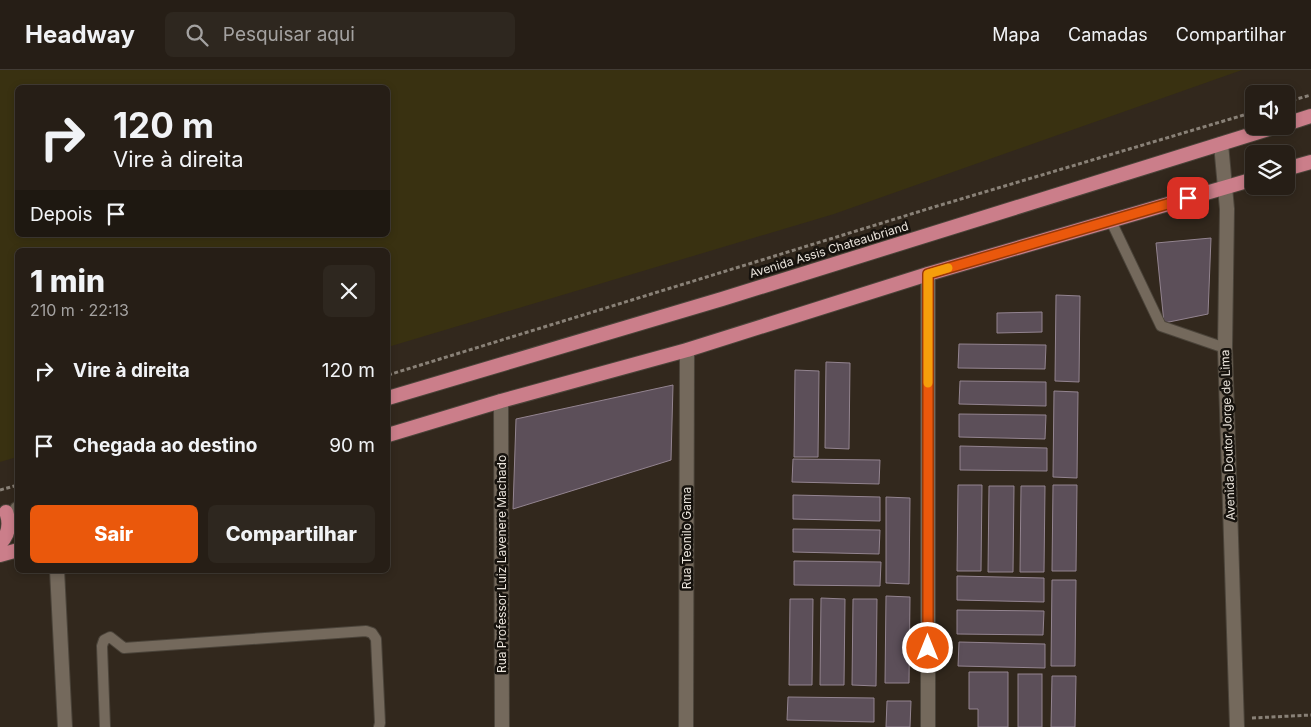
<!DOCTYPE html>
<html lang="pt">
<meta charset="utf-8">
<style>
:root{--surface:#261e16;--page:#2e271f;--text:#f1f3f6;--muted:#a4a2a1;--line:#423c35;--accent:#ea580c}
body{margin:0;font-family:Inter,sans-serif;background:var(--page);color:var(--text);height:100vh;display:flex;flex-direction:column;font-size:19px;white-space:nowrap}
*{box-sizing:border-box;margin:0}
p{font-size:16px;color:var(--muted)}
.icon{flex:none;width:28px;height:28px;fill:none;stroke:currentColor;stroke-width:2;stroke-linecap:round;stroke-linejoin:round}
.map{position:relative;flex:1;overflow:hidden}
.sheet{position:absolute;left:15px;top:178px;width:375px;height:325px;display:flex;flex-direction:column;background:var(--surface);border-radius:8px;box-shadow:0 2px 8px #0003,0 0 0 1px var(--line)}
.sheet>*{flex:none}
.guide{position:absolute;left:15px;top:15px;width:375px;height:152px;border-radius:8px;box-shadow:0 2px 8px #0003,0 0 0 1px var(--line);background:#261e16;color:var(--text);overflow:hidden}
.controls{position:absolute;left:1245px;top:15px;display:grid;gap:10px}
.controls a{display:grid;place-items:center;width:50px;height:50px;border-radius:8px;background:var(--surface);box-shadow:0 2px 8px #0003,0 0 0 1px var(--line);font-size:25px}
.pin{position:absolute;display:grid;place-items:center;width:42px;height:42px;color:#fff;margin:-21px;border-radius:10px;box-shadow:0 2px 8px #0006}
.me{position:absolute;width:55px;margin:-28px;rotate:0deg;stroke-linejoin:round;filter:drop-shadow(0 0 4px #0008)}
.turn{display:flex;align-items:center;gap:18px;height:105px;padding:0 15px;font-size:22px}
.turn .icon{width:65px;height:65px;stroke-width:2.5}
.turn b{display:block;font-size:35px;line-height:42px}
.then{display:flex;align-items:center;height:48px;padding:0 15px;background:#0003;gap:10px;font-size:19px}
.round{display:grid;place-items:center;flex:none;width:52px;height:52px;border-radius:8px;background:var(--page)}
.overview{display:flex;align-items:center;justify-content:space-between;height:85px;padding:0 15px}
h1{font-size:30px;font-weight:800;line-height:38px}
.button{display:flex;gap:10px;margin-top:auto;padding:10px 15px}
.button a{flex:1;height:58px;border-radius:8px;background:var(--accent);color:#fff;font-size:20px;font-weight:800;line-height:58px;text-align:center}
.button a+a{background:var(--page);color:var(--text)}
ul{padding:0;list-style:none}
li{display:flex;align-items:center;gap:15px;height:75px;padding:0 15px}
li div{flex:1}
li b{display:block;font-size:19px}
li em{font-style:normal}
header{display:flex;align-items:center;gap:30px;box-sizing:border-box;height:70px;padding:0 25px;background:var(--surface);border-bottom:1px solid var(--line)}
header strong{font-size:24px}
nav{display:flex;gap:28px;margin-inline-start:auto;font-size:18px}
.search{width:350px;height:45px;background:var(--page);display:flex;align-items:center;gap:12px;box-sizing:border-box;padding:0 18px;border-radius:8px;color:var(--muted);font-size:19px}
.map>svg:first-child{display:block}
.sand{fill:#393111;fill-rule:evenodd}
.building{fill:#5c4f59;stroke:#938490}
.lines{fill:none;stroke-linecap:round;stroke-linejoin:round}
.service-casing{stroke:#4b443a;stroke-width:12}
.minor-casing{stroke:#4b443a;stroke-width:16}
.tertiary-casing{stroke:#4b443a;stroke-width:16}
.trunk-casing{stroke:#4b443a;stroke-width:16}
.path{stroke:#898177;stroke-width:3;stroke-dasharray:4 2.5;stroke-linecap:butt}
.service{stroke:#74695c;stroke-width:10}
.minor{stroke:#74695c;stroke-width:14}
.tertiary{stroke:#74695c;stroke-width:14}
.trunk{stroke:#cb7e8a;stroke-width:14}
.route-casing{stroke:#983908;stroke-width:12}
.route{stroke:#ea580c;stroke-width:9}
.slow{stroke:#f59e0b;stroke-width:9}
.labels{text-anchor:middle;stroke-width:5;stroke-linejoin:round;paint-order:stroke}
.street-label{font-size:12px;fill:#eae4dc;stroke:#16120d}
</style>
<header>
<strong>Headway</strong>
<div class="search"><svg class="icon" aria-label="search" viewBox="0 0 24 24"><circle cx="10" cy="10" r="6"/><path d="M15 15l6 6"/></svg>Pesquisar aqui</div>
<nav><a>Mapa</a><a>Camadas</a><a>Compartilhar</a></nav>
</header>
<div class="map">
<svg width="1311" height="657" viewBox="0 0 1311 657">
<rect width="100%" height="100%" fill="#32281d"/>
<!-- sand -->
<path class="sand" d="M0,0H1242L834,144L388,277V180H18L17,387L0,392ZM18,18H388V165H18Z"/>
<!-- building -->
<g class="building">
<polygon points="1211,168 1208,244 1164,253 1156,173"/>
<polygon points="1056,225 1080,226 1079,312 1055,311"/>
<polygon points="1042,242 1042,262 997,263 997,243"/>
<polygon points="959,274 1046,275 1045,299 958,298"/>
<polygon points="826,292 850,293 849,379 825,378"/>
<polygon points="795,300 819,301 818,387 794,387"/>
<polygon points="960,311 1046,312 1046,336 959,334"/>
<polygon points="673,315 671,390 513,439 516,349"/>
<polygon points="1054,321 1078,322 1077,408 1053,407"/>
<polygon points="959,344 1046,345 1045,369 959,367"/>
<polygon points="960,376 1047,378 1047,401 960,400"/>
<polygon points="793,389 880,390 879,414 792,412"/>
<polygon points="958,415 982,415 981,501 957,501"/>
<polygon points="1053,415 1077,415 1076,501 1052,501"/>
<polygon points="989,416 1014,416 1013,502 988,502"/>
<polygon points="1021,416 1045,416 1044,502 1020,502"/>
<polygon points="793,425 880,427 880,451 793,449"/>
<polygon points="886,427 910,428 909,514 886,513"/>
<polygon points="793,459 880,460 879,484 793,482"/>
<polygon points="794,491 881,492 880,516 794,515"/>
<polygon points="957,506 1044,508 1044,532 957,530"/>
<polygon points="1052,510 1076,510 1075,596 1051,596"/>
<polygon points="886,526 910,527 909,613 885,613"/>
<polygon points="821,528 845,529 844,615 820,615"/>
<polygon points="790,529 813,529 812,615 789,615"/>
<polygon points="853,529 877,529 876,616 852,615"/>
<polygon points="957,540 1044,541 1043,565 957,564"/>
<polygon points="959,572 1045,574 1045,598 958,596"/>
<polygon points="969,602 1008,602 1008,657 978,657 978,639 969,639"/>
<rect x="1018" y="604" width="24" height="53"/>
<polygon points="1052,606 1076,606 1075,657 1051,657"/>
<polygon points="788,627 874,628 874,652 787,650"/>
<polygon points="887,631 911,631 910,657 886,657"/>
</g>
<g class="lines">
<!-- service casing -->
<g class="service-casing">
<g id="service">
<polyline points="1111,151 1161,256 1225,278"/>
<polyline points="105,657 102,576 104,570 110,567 124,578 366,561 372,563 376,569 380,653 379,657"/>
</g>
</g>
<!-- minor casing -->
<g class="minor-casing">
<g id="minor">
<polyline points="501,331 502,657"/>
<polyline points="17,439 18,439"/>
<polyline points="57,500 65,657"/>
<polyline points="686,657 687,280"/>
<polyline points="928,657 928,204"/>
</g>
</g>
<!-- tertiary casing -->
<g class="tertiary-casing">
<polyline id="tertiary" points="1221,74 1227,139 1225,278 1237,657"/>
</g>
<!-- trunk casing -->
<g class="trunk-casing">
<g id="trunk">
<polyline points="1286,54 1311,46"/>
<polyline points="1286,99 1311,92"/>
<polyline points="388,328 722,229 1278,56"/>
<polyline points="388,365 501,331 687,280 928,204 1254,109"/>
<path d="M0,474C8,465 11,454 6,442"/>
<polyline points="0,485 18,480"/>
</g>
</g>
<!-- path -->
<g class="path">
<polyline points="1286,32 1311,25"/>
<polyline points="388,305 934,137 1254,42"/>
<polyline points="0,420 18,415"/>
<polyline points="1252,648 1311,645"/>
</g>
<!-- service -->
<use href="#service" class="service"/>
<!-- minor -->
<use href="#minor" class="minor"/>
<!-- tertiary -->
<use href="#tertiary" class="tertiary"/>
<!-- trunk -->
<use href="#trunk" class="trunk"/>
</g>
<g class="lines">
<!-- route casing -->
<g class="route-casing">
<polyline id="route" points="928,578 928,204 1188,128"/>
</g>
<!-- route -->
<use href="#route" class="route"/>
<!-- slow -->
<polyline class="slow" points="928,313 928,204 948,198"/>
</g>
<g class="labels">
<!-- street labels -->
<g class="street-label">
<text transform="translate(829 180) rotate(-17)" y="4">Avenida Assis Chateaubriand</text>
<text transform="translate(1228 365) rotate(-92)" y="4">Avenida Doutor Jorge de Lima</text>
<text transform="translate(687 468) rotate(-90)" y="4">Rua Teonilo Gama</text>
<text transform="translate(502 494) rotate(-90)" y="4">Rua Professor Luiz Lavenere Machado</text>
</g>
</g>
</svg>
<div class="controls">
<a><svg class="icon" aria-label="sound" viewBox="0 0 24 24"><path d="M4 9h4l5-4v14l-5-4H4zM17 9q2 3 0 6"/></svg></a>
<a><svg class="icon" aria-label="layers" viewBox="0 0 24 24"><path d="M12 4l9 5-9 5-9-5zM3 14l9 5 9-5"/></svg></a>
</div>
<div class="pin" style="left:1188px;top:128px;background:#d93025"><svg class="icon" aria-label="arrive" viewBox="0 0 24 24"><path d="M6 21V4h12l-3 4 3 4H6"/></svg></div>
<svg class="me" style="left:928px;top:578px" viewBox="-20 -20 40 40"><circle r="17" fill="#ea580c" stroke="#fff" stroke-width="3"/><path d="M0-11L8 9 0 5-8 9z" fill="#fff"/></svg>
<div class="guide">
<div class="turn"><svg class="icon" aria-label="right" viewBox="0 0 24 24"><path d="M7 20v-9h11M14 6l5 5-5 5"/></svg><div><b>120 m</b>Vire à direita</div></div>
<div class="then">Depois<svg class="icon" aria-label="arrive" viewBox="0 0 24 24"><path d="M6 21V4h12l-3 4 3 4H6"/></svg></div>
</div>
<section class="sheet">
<div class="overview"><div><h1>1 min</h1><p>210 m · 22:13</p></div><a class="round"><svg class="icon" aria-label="close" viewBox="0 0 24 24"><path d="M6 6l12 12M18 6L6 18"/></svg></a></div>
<ul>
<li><svg class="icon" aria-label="right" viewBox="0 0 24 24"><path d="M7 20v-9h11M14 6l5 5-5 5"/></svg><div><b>Vire à direita</b></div><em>120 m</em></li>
<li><svg class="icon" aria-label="arrive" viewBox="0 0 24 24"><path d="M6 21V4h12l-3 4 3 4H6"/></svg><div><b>Chegada ao destino</b></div><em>90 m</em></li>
</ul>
<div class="button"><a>Sair</a><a>Compartilhar</a></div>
</section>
</div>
